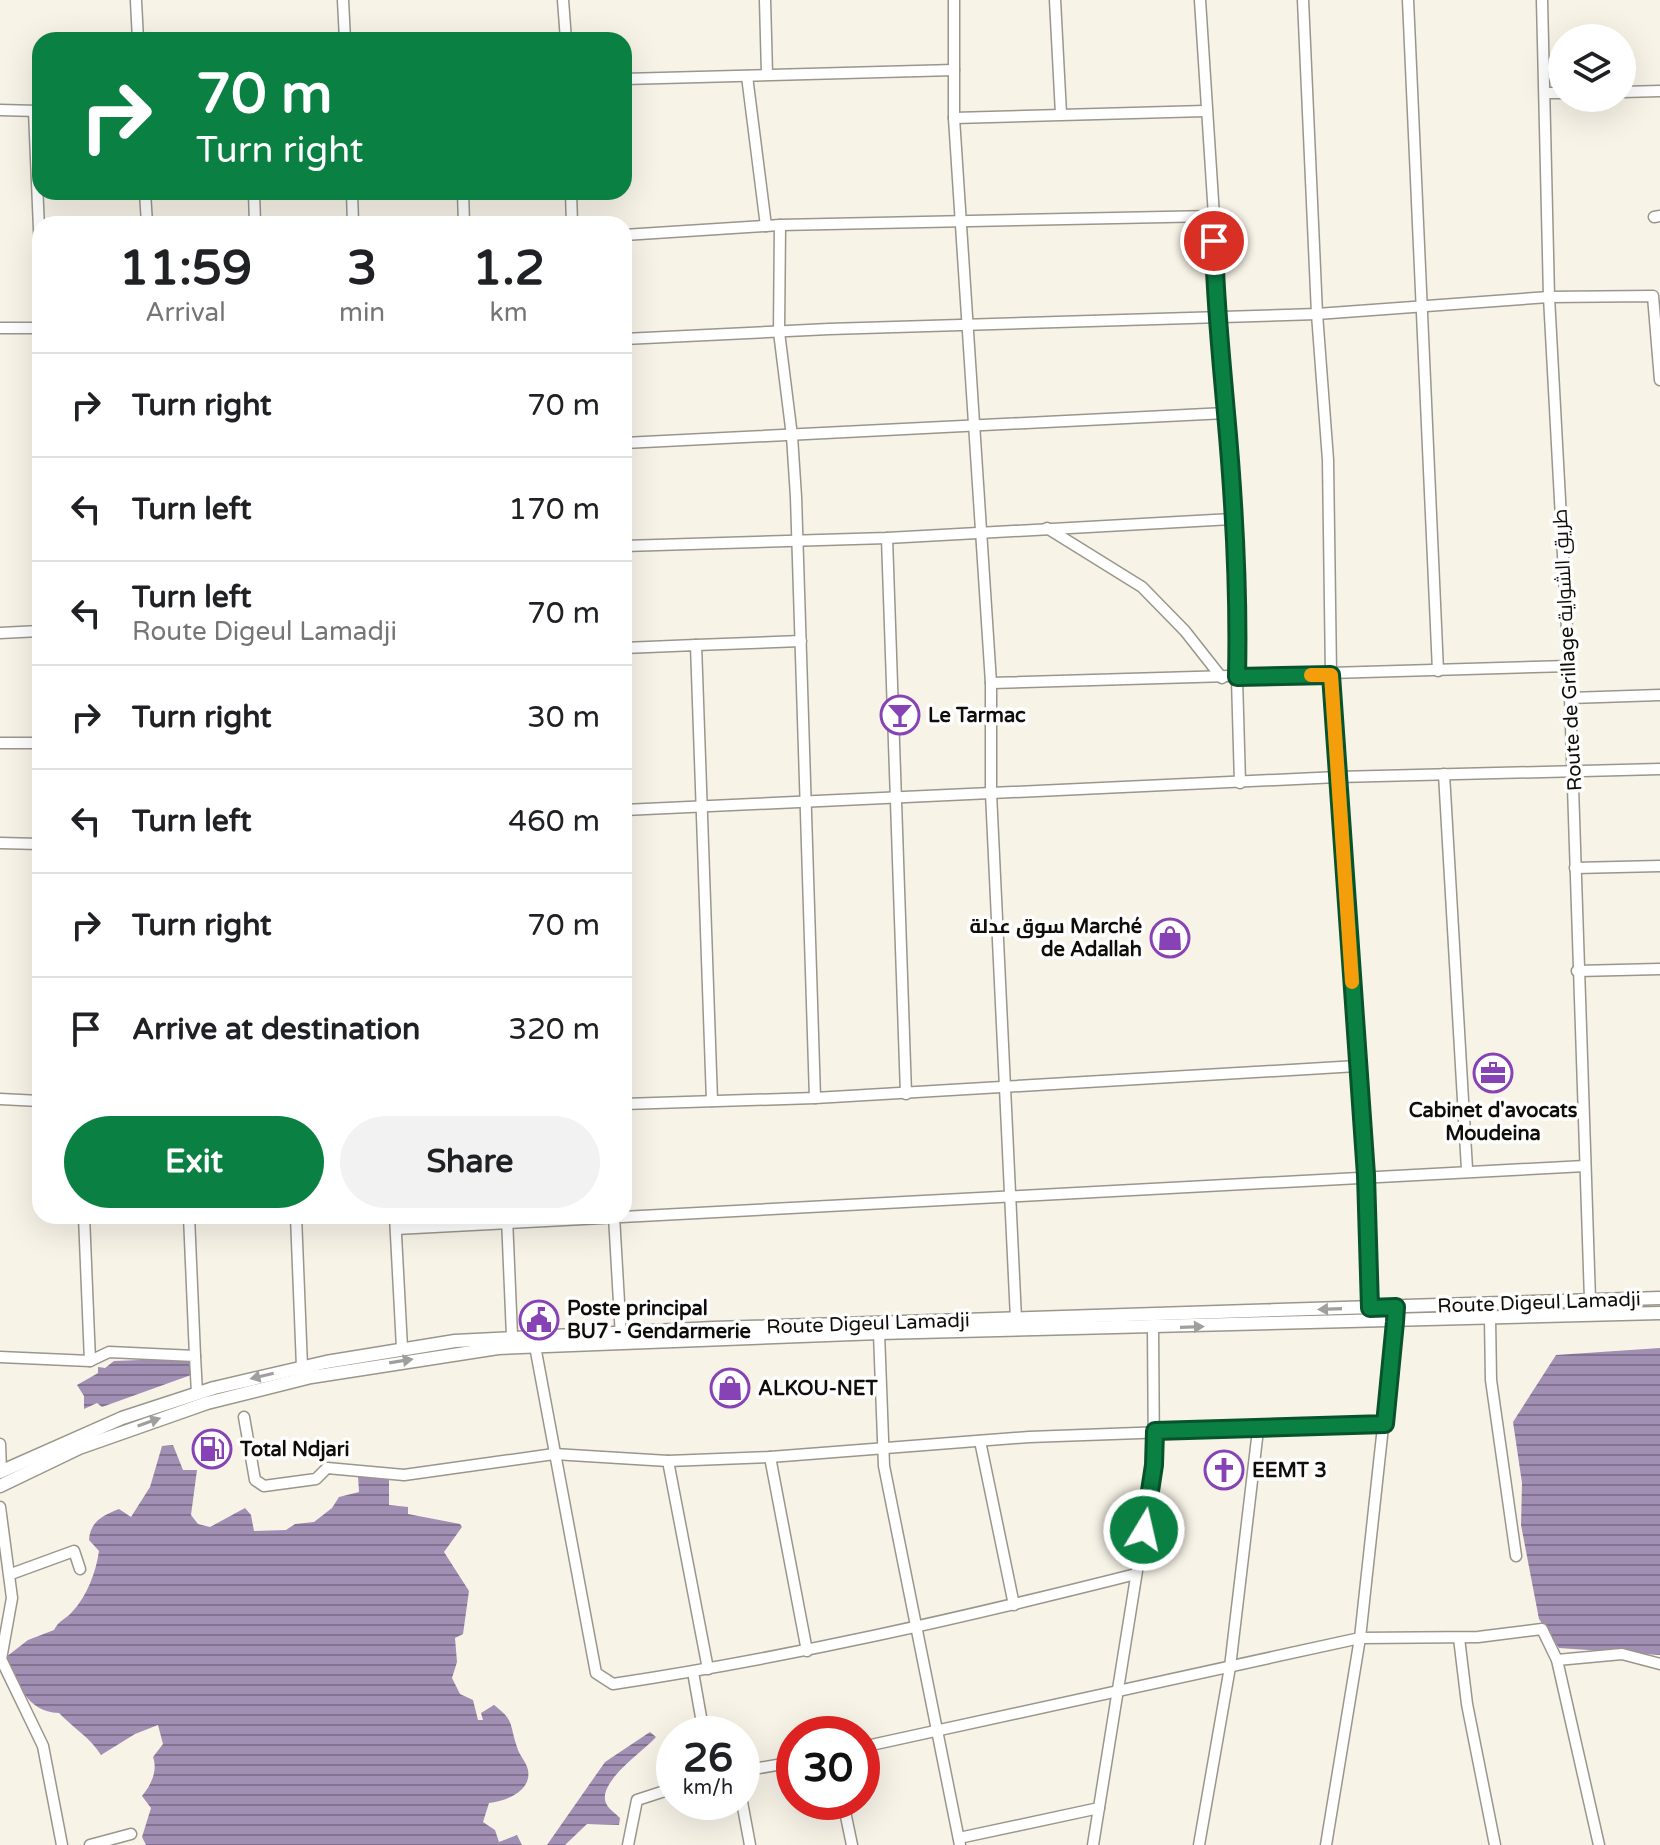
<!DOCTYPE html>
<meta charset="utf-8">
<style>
:root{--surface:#fff;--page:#f2f2f2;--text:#202124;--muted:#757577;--line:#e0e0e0;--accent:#0b8043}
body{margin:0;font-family:"Varela Round",Cairo,sans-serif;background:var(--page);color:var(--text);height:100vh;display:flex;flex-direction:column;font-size:30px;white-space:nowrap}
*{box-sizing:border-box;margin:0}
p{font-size:26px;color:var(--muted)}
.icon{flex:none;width:44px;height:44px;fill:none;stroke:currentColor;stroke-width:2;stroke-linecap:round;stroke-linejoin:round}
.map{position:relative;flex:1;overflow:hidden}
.drawer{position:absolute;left:32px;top:216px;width:600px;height:1008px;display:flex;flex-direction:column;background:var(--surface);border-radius:24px;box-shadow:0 8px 32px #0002}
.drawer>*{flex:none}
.top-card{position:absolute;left:32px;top:32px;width:600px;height:168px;border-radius:24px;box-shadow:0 8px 32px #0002;background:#0b8043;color:#fff;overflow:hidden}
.tools{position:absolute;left:1548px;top:24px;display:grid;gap:16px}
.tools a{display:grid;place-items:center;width:88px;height:88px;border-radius:50%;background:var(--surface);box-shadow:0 8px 32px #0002;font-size:40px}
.speed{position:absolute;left:656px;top:1716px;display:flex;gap:16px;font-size:40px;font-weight:700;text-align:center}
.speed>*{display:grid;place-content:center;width:104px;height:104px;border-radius:50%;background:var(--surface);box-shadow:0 8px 32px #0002;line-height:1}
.speed small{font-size:20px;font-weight:400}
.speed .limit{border:12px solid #d22;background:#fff;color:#111}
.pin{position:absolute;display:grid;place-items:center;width:68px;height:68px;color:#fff;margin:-34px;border:4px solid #fff;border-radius:50%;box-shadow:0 2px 8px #0007}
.me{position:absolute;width:88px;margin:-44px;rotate:9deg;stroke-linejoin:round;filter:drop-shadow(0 0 6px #0008)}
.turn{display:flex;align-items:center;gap:28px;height:168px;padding:0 32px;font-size:36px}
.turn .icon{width:104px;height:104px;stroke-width:2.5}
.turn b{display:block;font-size:56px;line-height:68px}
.eta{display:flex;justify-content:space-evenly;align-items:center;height:136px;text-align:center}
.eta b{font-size:48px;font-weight:700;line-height:56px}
.primary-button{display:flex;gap:16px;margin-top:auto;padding:16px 32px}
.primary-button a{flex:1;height:92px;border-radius:48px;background:var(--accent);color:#fff;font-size:32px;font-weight:700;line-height:92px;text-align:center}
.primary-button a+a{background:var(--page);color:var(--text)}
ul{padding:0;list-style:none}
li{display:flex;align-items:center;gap:24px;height:104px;padding:0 32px;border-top:2px solid var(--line)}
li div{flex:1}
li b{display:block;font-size:30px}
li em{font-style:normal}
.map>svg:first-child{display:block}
.water{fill:url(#water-rules)}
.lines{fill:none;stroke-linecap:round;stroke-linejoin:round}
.minor-casing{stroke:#9a968b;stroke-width:13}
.major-casing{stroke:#9a968b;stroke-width:15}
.minor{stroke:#fff;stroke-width:10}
.major{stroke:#fff;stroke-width:12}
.oneway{fill:#9f9f9d}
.route-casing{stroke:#07532c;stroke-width:20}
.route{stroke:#0b8043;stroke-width:14}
.slow{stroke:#f59e0b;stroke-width:14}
.labels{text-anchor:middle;stroke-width:7;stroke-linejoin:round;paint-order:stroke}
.street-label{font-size:20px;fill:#100e0a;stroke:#fff}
.poi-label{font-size:20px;font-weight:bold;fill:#100e0a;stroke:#fff;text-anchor:start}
</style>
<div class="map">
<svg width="1660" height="1845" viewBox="0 0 1660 1845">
<defs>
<pattern id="water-rules" width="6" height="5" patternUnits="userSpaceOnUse" patternTransform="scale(2)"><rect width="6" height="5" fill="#a28fb4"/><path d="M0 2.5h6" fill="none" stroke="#837391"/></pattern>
</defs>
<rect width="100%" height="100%" fill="#f8f3e7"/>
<!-- water -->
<g class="water">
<polygon points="1660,1348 1660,1655 1559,1648 1539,1619 1521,1525 1522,1483 1513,1422 1556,1355"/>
<polygon points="190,1358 191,1375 102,1407 97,1403 84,1409 84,1396 77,1385 98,1373 98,1367 105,1368 114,1361"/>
<path d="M173,1445L183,1470H197L191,1515L198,1524L210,1527L245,1508L251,1515L254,1531L286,1530L295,1524L314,1522L332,1508L339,1497L359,1492L358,1476L389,1477V1505L408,1507V1514L460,1524L462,1527L444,1552L469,1591L463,1634L455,1638L457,1662L452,1678L460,1694L473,1700L478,1720H483L481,1713L494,1705C515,1721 509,1724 517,1747C519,1755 526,1761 528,1770C532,1791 506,1801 489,1803L483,1822L495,1830L499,1842L517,1835L522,1845H146L142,1837L151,1808L142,1796C151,1785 158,1771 153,1757L163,1744L158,1725L135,1734L101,1755C90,1737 73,1728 59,1713C25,1712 19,1682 6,1657L28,1640L54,1630C59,1620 65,1620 72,1612C87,1596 96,1572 99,1551L89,1540C90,1521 104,1515 119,1509L131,1517L150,1487L162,1446Z"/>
<path d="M650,1732L656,1737C644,1751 594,1784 607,1805C609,1809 616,1814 620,1818L619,1825L587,1824L565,1845H547L605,1762Z"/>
</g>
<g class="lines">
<!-- minor casing -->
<g class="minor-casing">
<g id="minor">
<polyline points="343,0 345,40"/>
<polyline points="563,0 566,40"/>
<polyline points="765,0 767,74"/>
<polyline points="954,0 954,118 991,683 991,793 1016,1319"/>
<polyline points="1055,0 1061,114"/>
<polyline points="1200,0 1214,216 1215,317 1226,413 1233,539 1240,783"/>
<polyline points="1303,0 1317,314 1328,460 1331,675 1366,1175 1370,1308"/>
<polyline points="1408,0 1438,671"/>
<polyline points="1542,0 1549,297 1569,666 1590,1300"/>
<polyline points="136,1 138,40"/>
<polyline points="747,76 766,226"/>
<polyline points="624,79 954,70"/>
<polyline points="1622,92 1660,91"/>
<polyline points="1547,93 1562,93"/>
<polyline points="0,110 38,111"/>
<polyline points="34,111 40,253"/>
<polyline points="954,118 1205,111"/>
<polyline points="145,192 147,224"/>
<polyline points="254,192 255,224"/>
<polyline points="352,192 353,224"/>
<polyline points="463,192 464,224"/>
<polyline points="571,192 572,224"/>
<polyline points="1654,217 1660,216"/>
<polyline points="624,235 780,225 1214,216"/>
<polyline points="0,328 40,328"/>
<polyline points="624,339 829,329 1317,314 1549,297 1653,296 1660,380"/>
<polyline points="624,443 1226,413"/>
<polyline points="1047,528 1142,587 1185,631 1222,678"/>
<polyline points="887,538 906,1094"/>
<polyline points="624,546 887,538 1232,519"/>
<polyline points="0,633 40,631"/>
<polyline points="696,645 801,641"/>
<polyline points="624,648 696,645 712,1101"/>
<polyline points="991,683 1569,666"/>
<polyline points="1570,698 1660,695"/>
<polyline points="0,743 40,743"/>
<polyline points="1444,774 1467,1169"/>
<polyline points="624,810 1338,777 1660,769"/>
<polyline points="0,843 40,844"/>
<polyline points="1575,868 1660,866"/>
<polyline points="1577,971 1660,969"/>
<polyline points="815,1098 1357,1066"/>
<polyline points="0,1099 40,1101"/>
<polyline points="624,1104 815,1098 796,497 792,436 779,332 780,225"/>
<polyline points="84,1216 90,1361"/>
<polyline points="189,1216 195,1356"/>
<polyline points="296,1216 302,1367"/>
<polyline points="395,1216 402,1348"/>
<polyline points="614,1216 621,1337"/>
<polyline points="507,1218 512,1336"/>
<polyline points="396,1229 1585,1166"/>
<polyline points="1490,1318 1491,1380 1516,1556"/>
<polyline points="879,1333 884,1466 960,1845"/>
<path d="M535,1346L596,1673L613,1684C791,1657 962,1618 1136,1574"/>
<polyline points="0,1357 90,1361 109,1352 195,1356 197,1393"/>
<polyline points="244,1417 255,1480 264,1486 316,1479 327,1468 404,1475 554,1454 668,1461 770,1457 1029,1437 1385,1424"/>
<polyline points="980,1441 1014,1605"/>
<polyline points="0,1444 1,1471"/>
<polyline points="770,1457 807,1651"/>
<polyline points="668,1461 708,1669"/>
<polyline points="0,1507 12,1598 1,1659 43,1746 62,1845"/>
<polyline points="11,1574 74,1551 80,1569"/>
<polyline points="1459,1638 1467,1704 1495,1845"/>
<polyline points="1557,1660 1622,1654 1660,1664"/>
<polyline points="693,1672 704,1734"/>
<polyline points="862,1747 1360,1638 1478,1637 1542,1629 1557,1660 1599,1845"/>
<polyline points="742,1771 794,1762"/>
<polyline points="742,1802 750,1845"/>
<polyline points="843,1802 852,1845"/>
<polyline points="959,1838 1099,1808"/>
<polyline points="90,1845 131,1834"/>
<polyline points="628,1845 637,1800 674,1788"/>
<polyline points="1093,1845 1154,1465 1153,1328"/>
<polyline points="1199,1845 1230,1667 1258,1430"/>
<polyline points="1326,1845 1360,1638 1396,1307"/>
</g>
</g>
<!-- major casing -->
<g class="major-casing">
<g id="major">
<polyline points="0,1472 122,1418 214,1388 326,1362 455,1341 713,1328 1660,1298"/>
<polyline points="0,1486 79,1448 207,1403 311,1377 498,1348 879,1333 1660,1313"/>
</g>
</g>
<!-- minor -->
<use href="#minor" class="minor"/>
<!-- major -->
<use href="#major" class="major"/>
</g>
<!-- one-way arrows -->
<defs><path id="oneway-solid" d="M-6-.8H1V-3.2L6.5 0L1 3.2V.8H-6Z" transform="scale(2)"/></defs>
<g class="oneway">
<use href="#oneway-solid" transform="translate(1330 1309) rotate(178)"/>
<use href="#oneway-solid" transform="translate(1192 1327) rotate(-2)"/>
<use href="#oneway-solid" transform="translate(401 1361) rotate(-9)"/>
<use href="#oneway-solid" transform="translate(262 1376) rotate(167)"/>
<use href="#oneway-solid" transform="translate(149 1422) rotate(-19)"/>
</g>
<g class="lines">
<!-- route casing -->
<g class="route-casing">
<path id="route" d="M1144,1530L1154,1465L1155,1431L1385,1424L1395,1322L1396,1307L1370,1308L1366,1175L1331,675L1237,677C1239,590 1234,500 1226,413C1221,355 1215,299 1214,241"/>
</g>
<!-- route -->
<use href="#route" class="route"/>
<!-- slow -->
<polyline class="slow" points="1311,675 1331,675 1352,982"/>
</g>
<!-- icons -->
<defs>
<g id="bar-ring" transform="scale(2)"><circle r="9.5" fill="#fff" stroke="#8742b6" stroke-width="1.5"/><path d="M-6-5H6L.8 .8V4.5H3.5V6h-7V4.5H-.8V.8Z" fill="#8742b6"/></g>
<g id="shop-ring" transform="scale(2)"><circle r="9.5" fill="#fff" stroke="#8742b6" stroke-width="1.5"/><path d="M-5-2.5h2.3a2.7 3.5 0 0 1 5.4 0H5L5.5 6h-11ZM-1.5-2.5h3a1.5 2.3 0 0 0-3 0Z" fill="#8742b6"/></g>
<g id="office-ring" transform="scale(2)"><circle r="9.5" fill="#fff" stroke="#8742b6" stroke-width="1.5"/><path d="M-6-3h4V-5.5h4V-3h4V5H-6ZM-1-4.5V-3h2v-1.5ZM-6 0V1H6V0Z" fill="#8742b6"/></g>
<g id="civic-ring" transform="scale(2)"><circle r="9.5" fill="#fff" stroke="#8742b6" stroke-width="1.5"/><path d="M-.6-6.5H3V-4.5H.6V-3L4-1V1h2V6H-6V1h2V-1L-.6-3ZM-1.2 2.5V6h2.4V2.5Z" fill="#8742b6"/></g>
<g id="fuel-ring" transform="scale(2)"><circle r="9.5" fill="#fff" stroke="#8742b6" stroke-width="1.5"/><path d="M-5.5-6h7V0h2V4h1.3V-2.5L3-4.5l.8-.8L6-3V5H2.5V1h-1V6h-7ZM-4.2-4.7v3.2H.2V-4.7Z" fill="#8742b6"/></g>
<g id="church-ring" transform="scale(2)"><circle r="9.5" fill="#fff" stroke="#8742b6" stroke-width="1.5"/><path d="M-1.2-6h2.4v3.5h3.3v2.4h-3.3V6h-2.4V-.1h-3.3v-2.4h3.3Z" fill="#8742b6"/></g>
</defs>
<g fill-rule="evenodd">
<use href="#bar-ring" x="900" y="715"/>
<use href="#shop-ring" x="1170" y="938"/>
<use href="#office-ring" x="1493" y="1073"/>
<use href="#civic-ring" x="539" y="1320"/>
<use href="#shop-ring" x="730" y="1388"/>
<use href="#fuel-ring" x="212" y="1449"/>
<use href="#church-ring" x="1224" y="1470"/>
</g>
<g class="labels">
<!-- street labels -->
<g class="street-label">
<text transform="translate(1567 650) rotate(-93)" y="7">Route de Grillage طريق الشواية</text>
<text transform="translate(1539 1302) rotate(-2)" y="7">Route Digeul Lamadji</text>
<text transform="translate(868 1323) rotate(-2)" y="7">Route Digeul Lamadji</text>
</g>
<!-- poi labels -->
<g class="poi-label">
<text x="928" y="722">Le Tarmac</text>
<text x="1142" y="933" text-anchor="end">سوق عدلة Marché<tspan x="1142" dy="23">de Adallah</tspan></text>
<text x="1493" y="1117" text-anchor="middle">Cabinet d'avocats<tspan x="1493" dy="23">Moudeina</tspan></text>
<text x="567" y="1315">Poste principal<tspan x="567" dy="23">BU7 - Gendarmerie</tspan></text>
<text x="758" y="1395">ALKOU-NET</text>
<text x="240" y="1456">Total Ndjari</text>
<text x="1252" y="1477">EEMT 3</text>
</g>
</g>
</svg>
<div class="tools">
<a><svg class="icon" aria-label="layers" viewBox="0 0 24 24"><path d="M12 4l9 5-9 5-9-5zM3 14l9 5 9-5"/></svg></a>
</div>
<div class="speed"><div>26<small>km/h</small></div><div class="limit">30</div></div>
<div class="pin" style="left:1214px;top:241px;background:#d93025"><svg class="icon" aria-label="arrive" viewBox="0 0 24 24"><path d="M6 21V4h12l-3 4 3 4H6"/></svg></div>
<svg class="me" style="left:1144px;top:1530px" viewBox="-20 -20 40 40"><circle r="17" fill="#0b8043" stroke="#fff" stroke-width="3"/><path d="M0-11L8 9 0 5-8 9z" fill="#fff"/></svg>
<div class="top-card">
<div class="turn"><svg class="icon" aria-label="right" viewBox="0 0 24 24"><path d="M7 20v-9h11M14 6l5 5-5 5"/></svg><div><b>70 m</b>Turn right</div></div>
</div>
<section class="drawer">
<div class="eta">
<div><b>11:59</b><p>Arrival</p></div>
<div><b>3</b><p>min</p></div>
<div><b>1.2</b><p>km</p></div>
</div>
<ul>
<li><svg class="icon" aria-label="right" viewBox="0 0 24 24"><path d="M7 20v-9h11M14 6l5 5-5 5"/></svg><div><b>Turn right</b></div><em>70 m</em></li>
<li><svg class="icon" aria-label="left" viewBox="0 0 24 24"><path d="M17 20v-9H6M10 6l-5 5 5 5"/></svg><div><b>Turn left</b></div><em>170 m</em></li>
<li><svg class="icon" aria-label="left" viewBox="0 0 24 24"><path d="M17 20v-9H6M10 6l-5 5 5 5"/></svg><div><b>Turn left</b><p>Route Digeul Lamadji</p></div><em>70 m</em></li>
<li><svg class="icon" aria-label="right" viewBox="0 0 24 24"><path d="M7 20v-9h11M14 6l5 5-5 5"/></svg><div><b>Turn right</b></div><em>30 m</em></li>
<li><svg class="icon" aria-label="left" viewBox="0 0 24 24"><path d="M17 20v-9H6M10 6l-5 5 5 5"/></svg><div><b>Turn left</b></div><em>460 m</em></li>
<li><svg class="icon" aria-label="right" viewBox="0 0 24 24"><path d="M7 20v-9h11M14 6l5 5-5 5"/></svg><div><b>Turn right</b></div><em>70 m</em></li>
<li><svg class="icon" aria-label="arrive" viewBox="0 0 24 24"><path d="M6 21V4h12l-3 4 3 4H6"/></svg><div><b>Arrive at destination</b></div><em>320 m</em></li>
</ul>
<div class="primary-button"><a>Exit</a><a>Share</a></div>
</section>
</div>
